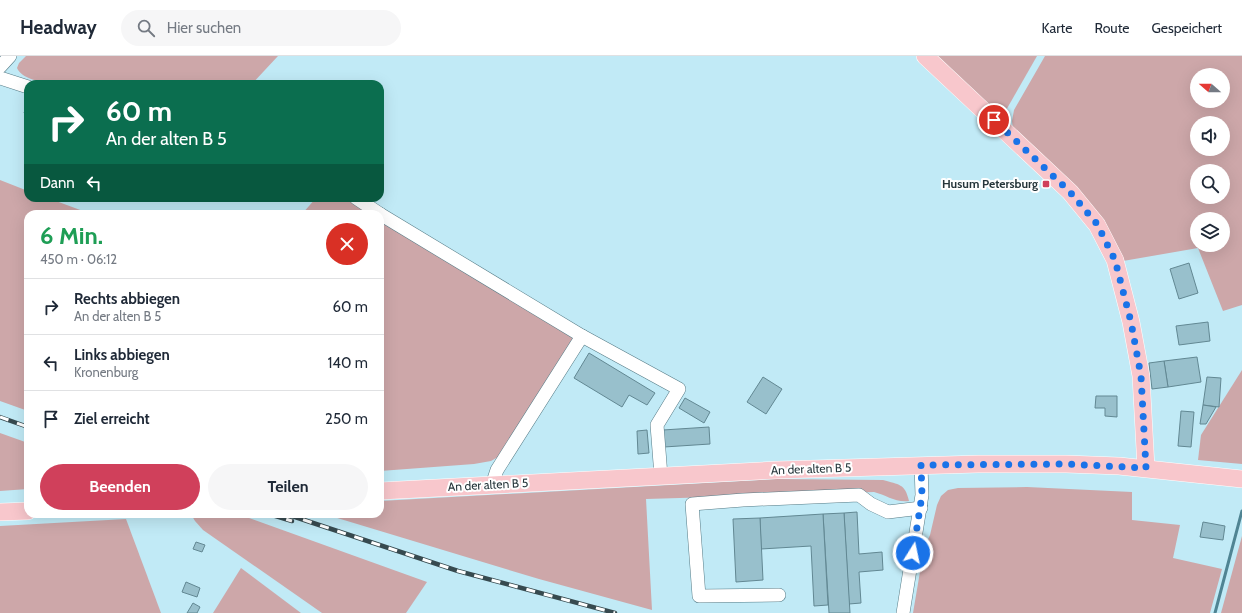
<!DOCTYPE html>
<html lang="de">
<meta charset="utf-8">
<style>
:root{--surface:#fff;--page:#f6f6f7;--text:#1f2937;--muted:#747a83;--line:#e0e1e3;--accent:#d0405b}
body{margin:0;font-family:Cabin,sans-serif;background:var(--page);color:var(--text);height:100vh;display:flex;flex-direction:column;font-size:15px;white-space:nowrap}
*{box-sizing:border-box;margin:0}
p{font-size:13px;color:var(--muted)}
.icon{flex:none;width:22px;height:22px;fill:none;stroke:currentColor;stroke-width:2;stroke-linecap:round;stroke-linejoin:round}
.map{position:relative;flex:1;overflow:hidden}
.sheet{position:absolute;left:24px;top:154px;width:360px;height:308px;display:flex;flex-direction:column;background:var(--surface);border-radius:12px;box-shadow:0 4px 16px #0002}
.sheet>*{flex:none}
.guide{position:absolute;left:24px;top:24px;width:360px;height:122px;border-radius:12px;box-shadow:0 4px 16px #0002;background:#0b6e4f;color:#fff;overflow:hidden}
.needle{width:26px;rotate:290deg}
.controls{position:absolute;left:1190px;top:12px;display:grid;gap:8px}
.controls a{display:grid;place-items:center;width:40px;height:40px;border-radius:50%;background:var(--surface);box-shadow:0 4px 16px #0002;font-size:20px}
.pin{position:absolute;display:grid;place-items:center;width:34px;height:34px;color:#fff;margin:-17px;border:2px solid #fff;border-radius:50%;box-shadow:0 1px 4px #0007}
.me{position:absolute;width:44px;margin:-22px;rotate:10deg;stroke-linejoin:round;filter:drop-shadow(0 0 3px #0008)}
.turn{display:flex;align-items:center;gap:14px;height:84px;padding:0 16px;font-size:18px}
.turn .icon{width:52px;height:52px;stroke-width:2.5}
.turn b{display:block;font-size:28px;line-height:34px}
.then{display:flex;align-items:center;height:38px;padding:0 16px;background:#0003;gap:8px;font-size:15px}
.round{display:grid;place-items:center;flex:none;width:42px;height:42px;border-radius:21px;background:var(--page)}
.head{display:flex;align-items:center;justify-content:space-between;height:68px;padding:0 16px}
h1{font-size:24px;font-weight:700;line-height:30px;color:#1e9e55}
.button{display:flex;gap:8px;margin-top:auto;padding:8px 16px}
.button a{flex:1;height:46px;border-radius:24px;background:var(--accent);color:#fff;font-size:16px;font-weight:700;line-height:46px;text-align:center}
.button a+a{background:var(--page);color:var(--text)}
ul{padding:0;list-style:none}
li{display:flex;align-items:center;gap:12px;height:56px;padding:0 16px;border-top:1px solid var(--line)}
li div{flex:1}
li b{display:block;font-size:15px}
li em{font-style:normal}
header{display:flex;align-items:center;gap:24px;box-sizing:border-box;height:56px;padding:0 20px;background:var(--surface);border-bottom:1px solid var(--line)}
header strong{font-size:19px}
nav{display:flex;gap:22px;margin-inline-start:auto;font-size:14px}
.search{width:280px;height:36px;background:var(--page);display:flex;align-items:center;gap:10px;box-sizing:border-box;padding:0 14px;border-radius:22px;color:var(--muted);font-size:15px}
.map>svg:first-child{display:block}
.green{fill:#cda7a9;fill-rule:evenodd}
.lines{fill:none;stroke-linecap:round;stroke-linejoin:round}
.stream{stroke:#4f8493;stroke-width:3}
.building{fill:#98c0cc;stroke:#628893}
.minor-casing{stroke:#557b86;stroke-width:14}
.major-casing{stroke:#fff;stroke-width:18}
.minor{stroke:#fff;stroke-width:13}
.major{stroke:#f8c7cc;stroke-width:17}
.rail-casing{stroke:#374a4f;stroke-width:4.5}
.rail{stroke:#fff;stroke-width:3;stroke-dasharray:9;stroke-linecap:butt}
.route{stroke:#1a73e8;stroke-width:7;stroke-dasharray:0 12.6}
.poi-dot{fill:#d0405b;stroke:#fff;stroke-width:1.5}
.labels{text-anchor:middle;stroke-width:4;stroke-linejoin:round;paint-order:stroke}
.poi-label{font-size:12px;font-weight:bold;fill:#26363b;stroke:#fff;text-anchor:end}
.street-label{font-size:12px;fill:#26363b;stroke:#fff}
</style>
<header>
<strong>Headway</strong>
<div class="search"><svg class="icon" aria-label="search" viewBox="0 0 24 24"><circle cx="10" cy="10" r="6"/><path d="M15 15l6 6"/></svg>Hier suchen</div>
<nav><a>Karte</a><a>Route</a><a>Gespeichert</a></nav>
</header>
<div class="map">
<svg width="1242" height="557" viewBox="0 0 1242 557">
<rect width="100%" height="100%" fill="#c1eaf6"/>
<!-- green -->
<g class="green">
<path d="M26,0H278L252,28H49C39,25 22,23 17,12L19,7Z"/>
<polygon points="936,0 1037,0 1005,56 999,56 992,52"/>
<path d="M1045,0H1242V249L1223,255L1198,192L1123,205L1013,74L1012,65L1014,54ZM1197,19H1223V45H1197ZM1197,67H1223V93H1197ZM1197,115H1223V141H1197ZM1197,163H1223V189H1197Z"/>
<polygon points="0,124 28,135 28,142 48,142 91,158 28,158 28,355 0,345"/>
<polygon points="316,142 344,142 370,158 302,158"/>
<polygon points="380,164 574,282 498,401 491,405 474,408 380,415"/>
<polygon points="1242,314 1242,408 1198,404 1201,379"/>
<polygon points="0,377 28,387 28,433 0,435"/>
<path d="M776,423L883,424C899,429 905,427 909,445C896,447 886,439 874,436L646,443L652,554L539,523L324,458H380V445Z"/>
<polygon points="1027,431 1132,436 1132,464 1180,469 1173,502 1222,513 1210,557 913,557 924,492 930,479 937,449 941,440 948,434 958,432"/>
<polygon points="227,458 238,458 427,526 406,557 322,557 203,474 195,465 192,460"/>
<polygon points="126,463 161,557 0,557 0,470"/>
<polygon points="1242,480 1242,557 1221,557"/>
<polygon points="241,512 301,557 213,557"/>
</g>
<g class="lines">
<!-- stream -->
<polyline class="stream" points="1215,557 1242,455"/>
</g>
<!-- building -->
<g class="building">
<polygon points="28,46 28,58 24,57"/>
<polygon points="1189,207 1198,237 1179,243 1170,213"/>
<polygon points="1208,266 1210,285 1179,289 1176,270"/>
<polygon points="589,297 655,337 647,349 629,339 622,351 574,322"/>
<polygon points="1197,301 1201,326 1168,331 1164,305"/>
<polygon points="1164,305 1168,331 1152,333 1149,307"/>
<polygon points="763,321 782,333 766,358 747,346"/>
<polygon points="1207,321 1221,322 1219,351 1203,349"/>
<polygon points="1096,340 1117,340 1117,361 1105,360 1105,352 1095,352"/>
<polygon points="685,342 710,356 704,367 679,352"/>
<polygon points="1203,349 1216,351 1206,368 1200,368"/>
<polygon points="1181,355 1194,356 1191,391 1178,390"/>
<polygon points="709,371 710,388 664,391 663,374"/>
<polygon points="647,374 649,397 638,398 637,375"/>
<polygon points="857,456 859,498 882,496 883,514 859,516 861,547 849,548 844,457"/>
<polygon points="844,457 850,557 829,557 823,458"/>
<polygon points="823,458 828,549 814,550 811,490 761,493 760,462"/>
<polygon points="760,462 763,524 736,526 733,463"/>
<polygon points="1203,466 1225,470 1223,484 1200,481"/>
<polygon points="196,486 205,489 202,496 193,493"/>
<polygon points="186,526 200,532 197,541 182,536"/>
<polygon points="193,547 200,551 197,557 187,557"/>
</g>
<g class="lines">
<!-- minor casing -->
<g class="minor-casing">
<g id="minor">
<polyline points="0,11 10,0"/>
<polyline points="0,22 28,31"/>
<polyline points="356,142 380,158"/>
<polyline points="380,158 582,280 497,414 492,429"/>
<polyline points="582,280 679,333 657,369 661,420"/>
<polyline points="779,539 699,540 692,448 743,444 859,439 871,448 888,456 921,452"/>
<polyline points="903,557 922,439 921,409"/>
</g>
</g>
<!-- major casing -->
<g class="major-casing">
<g id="major">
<polyline points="925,0 1070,136 1097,169 1115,204 1131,266 1141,320 1146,412"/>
<polyline points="380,435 777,414 978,408 1066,408 1119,410 1242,423"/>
<polyline points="0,456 28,455"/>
</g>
</g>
<!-- minor -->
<use href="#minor" class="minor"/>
<!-- major -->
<use href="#major" class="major"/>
<!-- rail casing -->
<g class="rail-casing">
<g id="rail">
<polyline points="0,361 28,371"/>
<polyline points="269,458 292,465"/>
<polyline points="286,458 458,515 615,557"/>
</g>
</g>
<!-- rail -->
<use href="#rail" class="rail"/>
</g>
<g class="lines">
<!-- route -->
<polyline class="route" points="913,497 922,439 921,409 1066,408 1146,412 1141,320 1131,266 1115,204 1097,168 1070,136 994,64"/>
</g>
<!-- markers -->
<rect class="poi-dot" x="1042" y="124" width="8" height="8" rx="2"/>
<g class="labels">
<!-- poi labels -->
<g class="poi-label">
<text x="1038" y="132">Husum Petersburg</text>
</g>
<!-- street labels -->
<g class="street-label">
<text transform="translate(811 413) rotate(-2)" y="4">An der alten B 5</text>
<text transform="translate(488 429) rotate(-3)" y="4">An der alten B 5</text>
</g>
</g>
</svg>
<div class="controls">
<a><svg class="needle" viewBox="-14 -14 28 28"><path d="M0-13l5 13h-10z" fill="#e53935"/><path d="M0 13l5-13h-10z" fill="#747a83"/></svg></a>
<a><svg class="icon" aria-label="sound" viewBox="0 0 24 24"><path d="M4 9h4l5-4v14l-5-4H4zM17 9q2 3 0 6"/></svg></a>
<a><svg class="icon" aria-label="search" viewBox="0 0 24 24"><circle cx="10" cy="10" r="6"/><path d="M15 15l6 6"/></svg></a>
<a><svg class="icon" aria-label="layers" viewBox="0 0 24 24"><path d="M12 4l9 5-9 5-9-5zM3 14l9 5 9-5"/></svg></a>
</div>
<div class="pin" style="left:994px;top:64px;background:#d93025"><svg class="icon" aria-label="arrive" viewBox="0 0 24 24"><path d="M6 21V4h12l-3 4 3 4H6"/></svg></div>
<svg class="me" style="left:913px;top:497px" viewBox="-20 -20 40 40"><circle r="17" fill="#1a73e8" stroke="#fff" stroke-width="3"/><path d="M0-11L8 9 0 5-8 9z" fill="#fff"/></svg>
<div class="guide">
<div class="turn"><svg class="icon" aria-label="right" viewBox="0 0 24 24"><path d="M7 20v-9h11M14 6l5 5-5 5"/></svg><div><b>60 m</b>An der alten B 5</div></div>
<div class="then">Dann<svg class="icon" aria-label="left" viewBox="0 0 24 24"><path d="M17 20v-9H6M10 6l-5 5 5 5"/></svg></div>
</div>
<section class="sheet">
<div class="head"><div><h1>6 Min.</h1><p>450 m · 06:12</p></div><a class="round" style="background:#d93025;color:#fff"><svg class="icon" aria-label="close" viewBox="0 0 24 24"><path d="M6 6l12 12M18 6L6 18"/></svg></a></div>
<ul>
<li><svg class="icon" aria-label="right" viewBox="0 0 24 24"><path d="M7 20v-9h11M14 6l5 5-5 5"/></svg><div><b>Rechts abbiegen</b><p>An der alten B 5</p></div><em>60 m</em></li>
<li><svg class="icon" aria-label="left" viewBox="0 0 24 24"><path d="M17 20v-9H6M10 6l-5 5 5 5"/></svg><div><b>Links abbiegen</b><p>Kronenburg</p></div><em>140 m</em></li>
<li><svg class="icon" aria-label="arrive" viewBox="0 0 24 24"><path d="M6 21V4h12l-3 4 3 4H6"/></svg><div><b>Ziel erreicht</b></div><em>250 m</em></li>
</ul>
<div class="button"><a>Beenden</a><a>Teilen</a></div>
</section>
</div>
